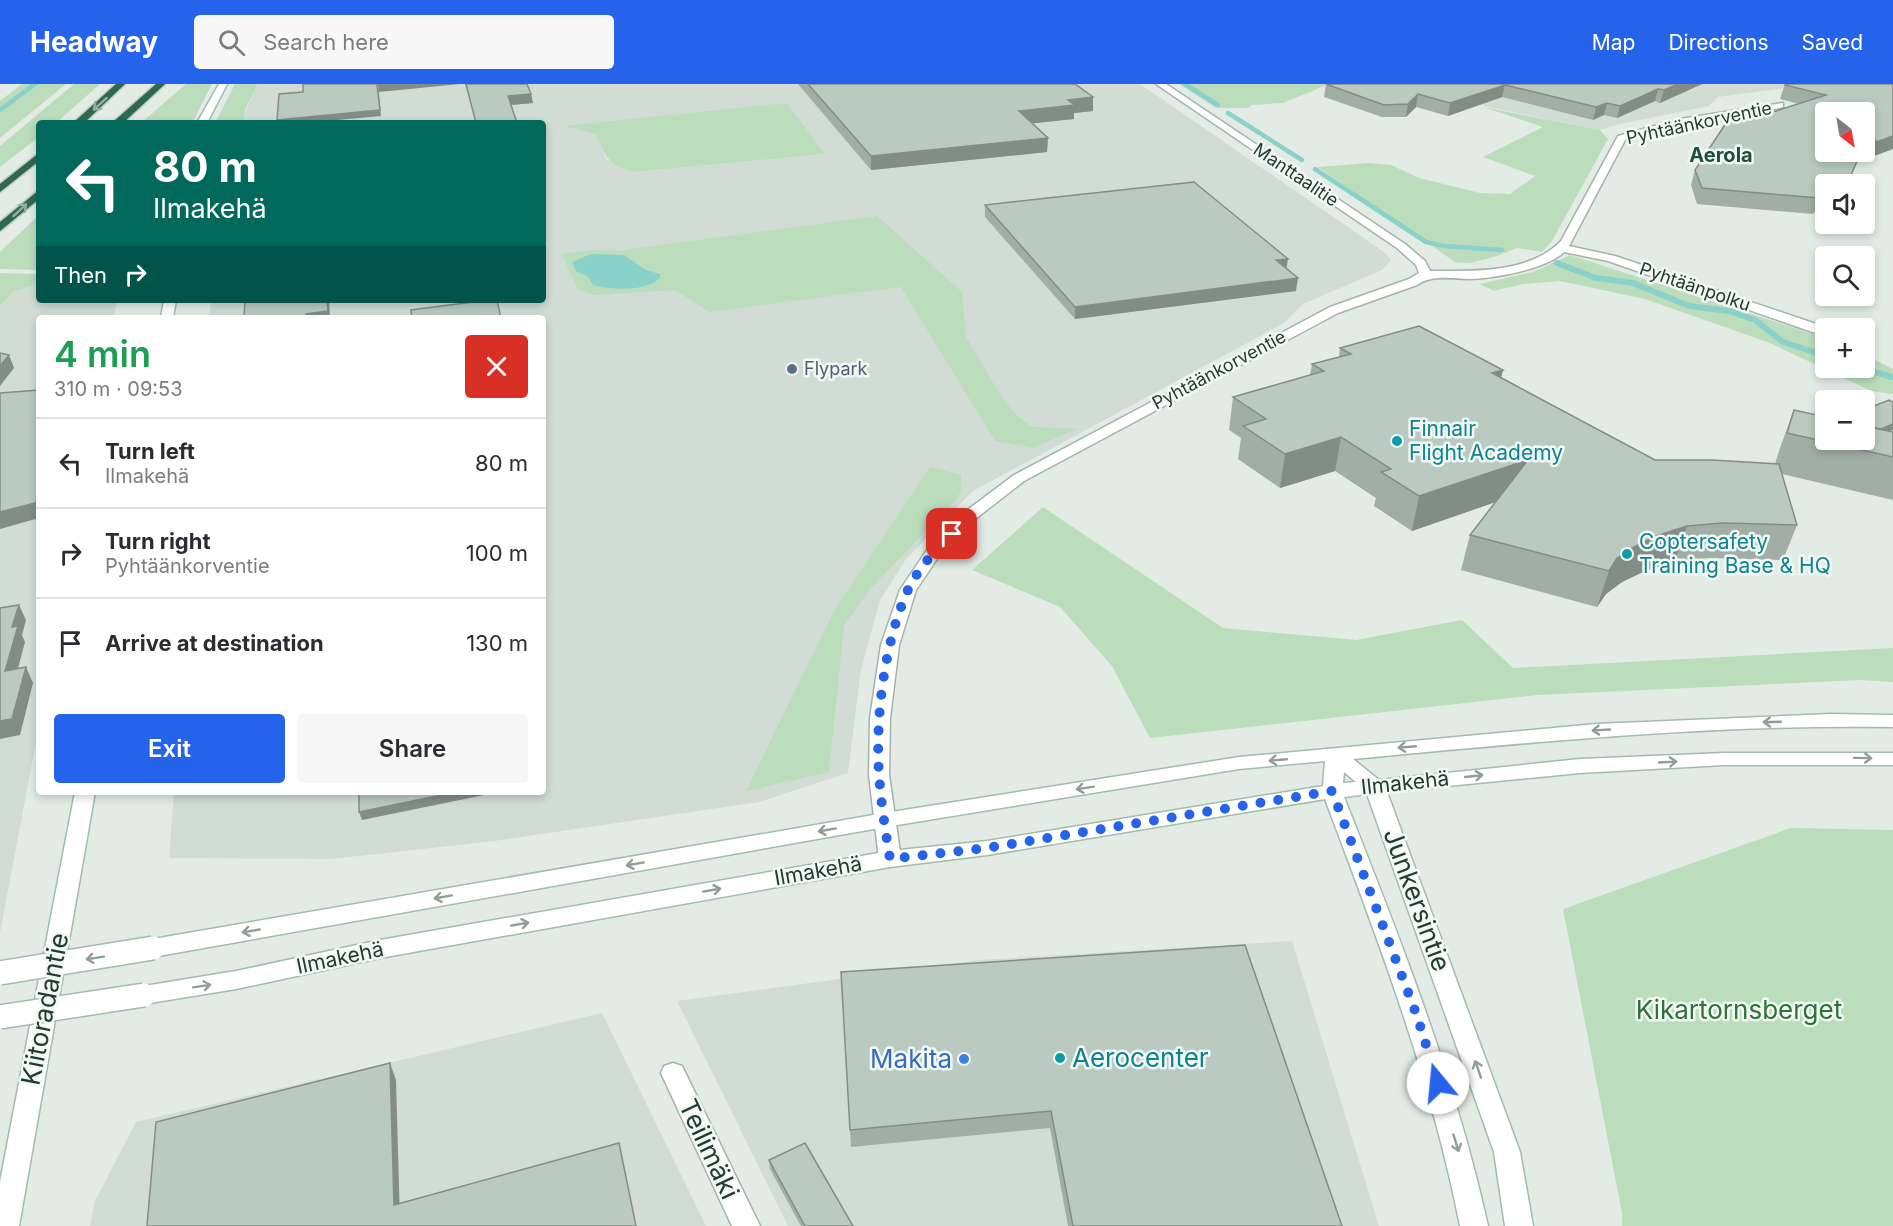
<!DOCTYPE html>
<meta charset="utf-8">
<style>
:root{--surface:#fff;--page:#f7f7f7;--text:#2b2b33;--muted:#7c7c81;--line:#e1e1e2;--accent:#2563eb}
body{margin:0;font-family:Inter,sans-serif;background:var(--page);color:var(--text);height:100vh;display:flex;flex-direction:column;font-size:22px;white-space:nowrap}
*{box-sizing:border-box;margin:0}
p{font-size:20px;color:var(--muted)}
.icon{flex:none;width:33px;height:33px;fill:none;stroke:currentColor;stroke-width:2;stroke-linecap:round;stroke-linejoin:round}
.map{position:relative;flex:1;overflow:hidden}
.panel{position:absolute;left:36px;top:231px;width:510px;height:480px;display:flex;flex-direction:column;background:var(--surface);border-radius:6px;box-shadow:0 3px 9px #0003}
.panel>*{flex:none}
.hud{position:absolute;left:36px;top:36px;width:510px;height:183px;border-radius:6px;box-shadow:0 3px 9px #0003;background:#00695c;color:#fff;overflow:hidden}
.needle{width:39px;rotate:149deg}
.tools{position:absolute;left:1815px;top:18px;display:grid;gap:12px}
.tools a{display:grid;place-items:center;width:60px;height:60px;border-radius:6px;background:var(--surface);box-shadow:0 3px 9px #0003;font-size:30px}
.pin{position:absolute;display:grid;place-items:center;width:51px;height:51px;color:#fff;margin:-26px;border-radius:12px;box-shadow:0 3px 9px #0006}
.me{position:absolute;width:66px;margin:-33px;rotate:343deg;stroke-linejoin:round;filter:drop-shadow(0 0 4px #0008)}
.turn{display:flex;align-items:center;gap:21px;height:126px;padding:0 18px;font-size:27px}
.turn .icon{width:78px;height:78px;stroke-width:2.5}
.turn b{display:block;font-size:42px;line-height:51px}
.then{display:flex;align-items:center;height:57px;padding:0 18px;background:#0003;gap:12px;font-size:22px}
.round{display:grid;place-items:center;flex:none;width:63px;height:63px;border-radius:6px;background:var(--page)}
.overview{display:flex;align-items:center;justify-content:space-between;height:102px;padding:0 18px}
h1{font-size:36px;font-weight:600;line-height:45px;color:#1e9e55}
.primary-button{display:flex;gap:12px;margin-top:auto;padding:12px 18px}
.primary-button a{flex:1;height:69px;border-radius:6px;background:var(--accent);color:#fff;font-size:24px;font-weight:600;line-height:69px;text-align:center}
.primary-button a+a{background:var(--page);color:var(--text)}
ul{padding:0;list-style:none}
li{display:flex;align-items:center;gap:18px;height:90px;padding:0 18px;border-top:2px solid var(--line)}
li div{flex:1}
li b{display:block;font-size:22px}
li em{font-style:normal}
header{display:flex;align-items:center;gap:36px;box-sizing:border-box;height:84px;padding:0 30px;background:var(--accent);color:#fff}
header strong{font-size:28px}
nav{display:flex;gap:33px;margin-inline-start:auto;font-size:21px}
.search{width:420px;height:54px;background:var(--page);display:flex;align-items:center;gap:15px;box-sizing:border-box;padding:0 21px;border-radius:6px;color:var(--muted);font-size:22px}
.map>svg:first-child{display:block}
.built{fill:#d0dcd4;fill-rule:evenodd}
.green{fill:#bbddbc;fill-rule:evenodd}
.water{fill:#8ad1ca}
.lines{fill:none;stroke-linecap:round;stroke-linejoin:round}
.stream-far1{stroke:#8ad1ca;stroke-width:4.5}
.stream{stroke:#8ad1ca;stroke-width:6}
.minor-casing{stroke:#a5b4ab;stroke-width:3}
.secondary-casing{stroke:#a3bbad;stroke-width:3}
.motorway-casing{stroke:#c1c9c5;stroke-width:3}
.minor{fill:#fff;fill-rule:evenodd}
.secondary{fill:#fff;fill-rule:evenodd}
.motorway{fill:#2e694e;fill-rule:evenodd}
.secondary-bridge-casing{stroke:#a3bbad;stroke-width:26;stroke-linecap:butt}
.secondary-bridge{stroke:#fff;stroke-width:23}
.wall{fill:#a0aea5}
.shaded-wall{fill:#828d86}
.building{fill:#bacac0;stroke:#828d86;stroke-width:1.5}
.oneway{stroke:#90b1a1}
.oneway2{stroke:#909e97}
.route{stroke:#2563eb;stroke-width:10;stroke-dasharray:0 18}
.service-dot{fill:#5c6f8a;stroke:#f2f9f4;stroke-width:2}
.culture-dot{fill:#0f9aa8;stroke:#f2f9f4;stroke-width:2}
.shop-dot{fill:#3f7fe0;stroke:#f2f9f4;stroke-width:2}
.labels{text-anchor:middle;stroke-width:5;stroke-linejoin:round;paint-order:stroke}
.far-street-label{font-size:18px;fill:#223d2f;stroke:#f2f9f4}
.far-service-label{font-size:18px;fill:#4e5e75;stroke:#f2f9f4;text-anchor:start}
.far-quarter-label{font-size:20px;font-weight:bold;fill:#1e4f37;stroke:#f2f9f4}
.culture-label{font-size:21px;fill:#0d838f;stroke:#f2f9f4;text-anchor:start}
.street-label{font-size:21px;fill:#223d2f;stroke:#f2f9f4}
.near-street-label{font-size:26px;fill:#223d2f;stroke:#f2f9f4}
.near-park-label{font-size:26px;fill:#2d7336;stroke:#f2f9f4}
.near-culture-label{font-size:26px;fill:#0d838f;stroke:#f2f9f4;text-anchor:start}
.near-shop-label{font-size:26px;fill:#366cbe;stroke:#f2f9f4;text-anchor:end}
</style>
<header>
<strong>Headway</strong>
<div class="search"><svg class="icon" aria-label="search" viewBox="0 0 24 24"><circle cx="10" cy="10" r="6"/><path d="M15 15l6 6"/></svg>Search here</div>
<nav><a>Map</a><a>Directions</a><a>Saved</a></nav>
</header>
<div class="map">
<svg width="1893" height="1142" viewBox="0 0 1893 1142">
<rect width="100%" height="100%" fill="#e2ece5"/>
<!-- built -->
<g class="built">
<path d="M258,0H1140L1384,168L1391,176L1382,186L1303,220L1284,239L973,407L906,475L880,516L861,585L848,689L759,718L494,757L331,775L169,774L174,708H543V234H209L211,216H543V39H240ZM596,50L825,70L634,88L606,75Z"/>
<polygon points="1378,0 1816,0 1718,13 1709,22 1620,40 1600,46"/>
<polygon points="39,199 39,216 117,216 114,234 39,234 39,642 0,849 0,222 13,208"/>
<polygon points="1292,857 1379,1142 788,1142 677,917 979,876"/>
<polygon points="602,929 706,1142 90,1142 95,1117 136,1038"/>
</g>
<!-- green -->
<g class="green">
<polygon points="22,0 66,0 0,54 0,17"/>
<polygon points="74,0 100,0 56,39 39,39 39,53 0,83 0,62"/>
<polygon points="186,0 212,0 192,39 141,39"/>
<polygon points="235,0 258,0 245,26 243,39 215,39"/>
<polygon points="1179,0 1329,0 1283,19 1252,21 1248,24 1216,24"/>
<path d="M787,19L825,70L634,88C607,80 606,74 596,50L564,42Z"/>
<polygon points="1483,23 1600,46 1608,55 1552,157 1542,168 1517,164 1494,173 1470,179 1455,178 1318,83 1369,79 1391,81 1419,94 1480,109 1510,110 1535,92 1483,73 1543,43"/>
<polygon points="39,131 39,186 0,185 0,168"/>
<path d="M877,132L962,208L966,253L1001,312L1015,330L1032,343L1077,345L1033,364L995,357L901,203L709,228L676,206L595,211L578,206L562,170L590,166L617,167ZM624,172L646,186L660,190C634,208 620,207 591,199L587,192Z"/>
<polygon points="1570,171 1825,254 1826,284 1864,284 1865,271 1893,285 1893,310 1871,307 1770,259 1645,215 1560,197 1523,200 1494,207 1480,200 1533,188"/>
<polygon points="0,189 39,190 39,199 13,208 0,222"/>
<polygon points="930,383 961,391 961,406 957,415 870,505 844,541 829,688 746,707 834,527"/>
<polygon points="1043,423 1223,544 1356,556 1462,536 1513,584 1893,564 1893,598 1860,596 1538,611 1150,654 1112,582 1060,523 972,486"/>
<polygon points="1791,744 1893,746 1893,1142 1622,1142 1622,1129 1563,825"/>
</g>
<!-- water -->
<path class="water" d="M591,170L624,171L646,186L660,190V194C646,208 611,206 593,201L587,192L576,187L572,178Z"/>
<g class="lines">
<!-- stream-far1 -->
<g class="stream-far1">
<polyline points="1185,0 1218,21"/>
<polyline points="0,26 35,0"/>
<polyline points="1228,29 1302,76"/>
<polyline points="1315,85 1426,158 1444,162 1502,166"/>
<polyline points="1557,179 1560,180"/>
</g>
<!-- stream -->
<g class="stream">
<polyline points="1557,179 1596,194 1633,199 1689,222 1729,227 1755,236 1783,258 1826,272"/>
<polyline points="1860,284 1893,293"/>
</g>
<!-- minor casing -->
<g class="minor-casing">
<g id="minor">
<path d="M1156,0H1166L1405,160L1425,177L1430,187C1472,187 1529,190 1561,157L1618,52L1680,35L1783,19V23L1780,24L1680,40L1625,56L1569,162L1615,172L1828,244H1826V252L1821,251L1608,177L1564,168C1547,185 1495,194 1471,195C1452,195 1433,190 1417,201L1338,229L1024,397L974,436L941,469L916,506L899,561L890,634L889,691L901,775L898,780L890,783L882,780L879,775L869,691L870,634L881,561L900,506L929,463L962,430L1014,391L1330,223L1409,195L1419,189L1416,181L1397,164Z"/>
<polygon points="673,979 682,982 760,1142 732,1142 661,989 664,982"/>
</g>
</g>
<!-- secondary casing -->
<g class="secondary-casing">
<g id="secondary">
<polygon points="219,0 227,0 207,39 197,39"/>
<polygon points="164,216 176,216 173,234 161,234"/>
<path d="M1830,630L1893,631V643C1713,640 1533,658 1353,675L1379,696L1580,675L1724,669H1893V681H1724L1580,689L1387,708L1520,1068L1533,1142H1505L1494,1068L1367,710L1344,713C1400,854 1455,993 1488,1142H1460C1431,994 1378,856 1325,715L987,771L890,783L380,874L236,905L144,920L136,917L132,911L136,905L144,902L236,887L380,856L890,767L987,757L1323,702L1325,677L1239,685L885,743L153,873L145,870L142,864L145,858L153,855L885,729L1239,673L1596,640ZM1344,688L1356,698L1343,699Z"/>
<polygon points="75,708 95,708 19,1142 0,1142 0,1098"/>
</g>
</g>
<!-- motorway casing -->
<g class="motorway-casing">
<g id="motorway">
<polygon points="116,0 125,0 84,39 73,39"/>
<polygon points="156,0 165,0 123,39 112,39"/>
<polygon points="39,69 39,77 0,108 0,100"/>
<polygon points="39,106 39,115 0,147 0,138"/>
</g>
</g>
<!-- minor -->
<use href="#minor" class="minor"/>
<!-- secondary -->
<use href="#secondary" class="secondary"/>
<!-- motorway -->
<use href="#motorway" class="motorway"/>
<!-- secondary-bridge casing -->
<g class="secondary-bridge-casing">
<g id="secondary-bridge">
<polyline points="0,889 153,864"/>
<polyline points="0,933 144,911"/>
</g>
</g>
<!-- secondary-bridge -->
<use href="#secondary-bridge" class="secondary-bridge"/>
</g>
<!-- wall -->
<g class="wall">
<polygon points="465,0 527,0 533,19 511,21 517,39 476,39"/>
<polygon points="798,0 1075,0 1093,27 1074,29 1074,35 1032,39 1048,54 1047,68 871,86"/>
<polygon points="1326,0 1702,0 1660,19 1655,17 1617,34 1604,31 1593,36 1502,13 1448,32 1416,23 1406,33 1382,33 1324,13"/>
<polygon points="1785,0 1893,0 1893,65 1871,73 1864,60 1864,28 1826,68 1861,68 1848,100 1826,100 1826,129 1814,128 1813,130 1697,120 1691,101 1695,86 1757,33 1799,20 1780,15"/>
<polygon points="985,121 1287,185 1296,207 1075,235 985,133"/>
<polygon points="1340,264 1503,286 1501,293 1655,376 1775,380 1780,364 1794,326 1826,356 1893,318 1893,346 1890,347 1893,348 1893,416 1782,390 1797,441 1783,476 1710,474 1675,477 1645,487 1622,498 1606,510 1597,523 1461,486 1470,451 1495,418 1412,447 1374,422 1376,414 1335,387 1280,404 1238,375 1241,354 1229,346 1233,313 1310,291 1312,280 1339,273"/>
<polygon points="841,888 1342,1142 1068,1142 1050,1044 851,1063"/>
<polygon points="769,1076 853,1142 801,1142 770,1085"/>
</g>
<!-- shaded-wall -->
<g class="shaded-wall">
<polygon points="378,0 460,0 379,8"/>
<polygon points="378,0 381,32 304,39 278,39 277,36"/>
<polygon points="1678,0 1702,0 1660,19 1664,6"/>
<polygon points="1505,1 1502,13 1448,32 1450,19"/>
<polygon points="1658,5 1655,17 1617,34 1620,22"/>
<polygon points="531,10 533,19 510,21 508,12"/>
<polygon points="1418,10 1416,23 1406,33 1408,20"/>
<polygon points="1093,13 1093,27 1074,29 1074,35 1018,41 1019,27 1068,16"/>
<polygon points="1607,19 1604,31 1593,36 1596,23"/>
<polygon points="1893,52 1893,65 1871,73 1876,58"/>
<polygon points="1048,54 1047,68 871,86 871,72"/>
<polygon points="1288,175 1286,187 1276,176"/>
<polygon points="1298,194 1296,207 1075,235 1075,223"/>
<polygon points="327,216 329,216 330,234 305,234 306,230"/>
<polygon points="9,271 14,284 0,302 0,282"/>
<polygon points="1503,286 1495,318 1492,289"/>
<polygon points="1893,340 1893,346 1869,356 1872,349"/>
<polygon points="1341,353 1335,387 1280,404 1285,370"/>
<polygon points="1528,376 1519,410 1412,447 1419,412"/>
<polygon points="39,413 39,434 0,445 0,428"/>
<polygon points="1687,442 1675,477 1645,487 1622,498 1606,510 1597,523 1609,487 1617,474 1634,463 1656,452"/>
<polygon points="19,521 26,536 22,551 25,558 13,603 5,587 12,543"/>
<polygon points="26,583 33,599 20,651 0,655 0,637"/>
<polygon points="456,708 499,708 362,736 359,728"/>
<polygon points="390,979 396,996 400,1138 394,1121"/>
</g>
<!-- building -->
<g class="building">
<polygon points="303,0 377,0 380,26 277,36 279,10 303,8"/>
<polygon points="466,0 527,0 531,10 508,12 517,39 476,39"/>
<polygon points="808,0 1075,0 1093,13 1068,16 1075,21 1019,27 1048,54 871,72"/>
<polygon points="1326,0 1678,0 1664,6 1658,5 1620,22 1607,19 1596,23 1505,1 1450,19 1418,10 1408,20 1384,21"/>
<polygon points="1785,0 1893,0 1893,52 1876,58 1870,45 1864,59 1864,28 1826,28 1826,68 1861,68 1847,100 1826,100 1826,112 1817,111 1819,114 1702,104 1695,86 1732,30 1741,28 1757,33 1826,11 1785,1"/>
<polygon points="1194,98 1288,175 1276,176 1298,194 1075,223 985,121"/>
<polygon points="245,216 327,216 328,227 306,230 305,234 244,234"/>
<polygon points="489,216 497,216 501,234 412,234 411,226"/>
<polygon points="1419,242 1503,286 1492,289 1655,376 1712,376 1779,380 1797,441 1723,439 1687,442 1656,452 1634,463 1617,474 1609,487 1470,451 1528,376 1419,412 1381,388 1391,385 1341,353 1285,370 1243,342 1266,335 1233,313 1324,287 1312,280 1351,270 1340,264"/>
<polygon points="0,269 9,271 0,282"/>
<polygon points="39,306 39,332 37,334 39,334 39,413 35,419 0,428 0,309"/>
<polygon points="1889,316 1893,318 1893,340 1881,345 1864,342 1864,326"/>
<polygon points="1794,326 1826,333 1826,356 1864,356 1864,342 1893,348 1893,373 1787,349"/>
<polygon points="19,521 12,543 18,542 5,587 26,583 12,635 0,637 0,524"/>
<polygon points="359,708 456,708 359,728"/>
<polygon points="1245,861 1342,1142 1073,1142 1051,1027 850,1046 841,888"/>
<polygon points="390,979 394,1121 619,1059 636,1142 147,1142 156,1038"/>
<polygon points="805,1059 853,1142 805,1142 769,1076"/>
</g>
<!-- one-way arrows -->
<defs><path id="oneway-shaft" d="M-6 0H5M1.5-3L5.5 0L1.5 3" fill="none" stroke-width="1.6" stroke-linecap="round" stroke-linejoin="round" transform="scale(1.5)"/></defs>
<g class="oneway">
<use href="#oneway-shaft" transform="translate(100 20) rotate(138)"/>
<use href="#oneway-shaft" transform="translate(20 126) rotate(-43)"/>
</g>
<g class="oneway2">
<use href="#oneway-shaft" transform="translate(1772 638) rotate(178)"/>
<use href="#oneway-shaft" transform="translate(1601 646) rotate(177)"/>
<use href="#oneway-shaft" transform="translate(1407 663) rotate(175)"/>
<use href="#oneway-shaft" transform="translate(1863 674) rotate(1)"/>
<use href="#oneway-shaft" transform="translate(1278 676) rotate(175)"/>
<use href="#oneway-shaft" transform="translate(1668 678) rotate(-3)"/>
<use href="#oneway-shaft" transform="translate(1474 692) rotate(-6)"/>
<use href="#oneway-shaft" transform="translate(1085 704) rotate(171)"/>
<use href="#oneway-shaft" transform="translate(827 746) rotate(170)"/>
<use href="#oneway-shaft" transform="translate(635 780) rotate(170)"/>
<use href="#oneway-shaft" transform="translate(712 806) rotate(-10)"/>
<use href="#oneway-shaft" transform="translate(443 813) rotate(170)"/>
<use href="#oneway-shaft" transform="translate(520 840) rotate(-10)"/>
<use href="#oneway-shaft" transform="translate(251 847) rotate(170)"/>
<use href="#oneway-shaft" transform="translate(95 874) rotate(171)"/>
<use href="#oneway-shaft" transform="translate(202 902) rotate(-9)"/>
<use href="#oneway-shaft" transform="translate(1478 985) rotate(-109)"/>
<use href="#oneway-shaft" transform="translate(1456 1059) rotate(73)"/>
</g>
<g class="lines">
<!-- route -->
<path class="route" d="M952,450C935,466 917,486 907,508C883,563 874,642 880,702C882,726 886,750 890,775L987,764L1332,707L1417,932L1438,999"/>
</g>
<!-- markers -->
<circle class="service-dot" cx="792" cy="285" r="6"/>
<g class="culture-dot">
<circle cx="1397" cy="357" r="6"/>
<circle cx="1627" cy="470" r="6"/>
<circle cx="1060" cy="974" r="6"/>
</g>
<circle class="shop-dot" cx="964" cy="975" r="6"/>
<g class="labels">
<!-- far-street labels -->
<g class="far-street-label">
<text transform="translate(1699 39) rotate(-12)" y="6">Pyhtäänkorventie</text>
<text transform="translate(1296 91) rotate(34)" y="6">Manttaalitie</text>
<text transform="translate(1695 203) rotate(19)" y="6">Pyhtäänpolku</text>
<text transform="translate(1219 286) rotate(-28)" y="6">Pyhtäänkorventie</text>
</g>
<!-- far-service labels -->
<g class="far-service-label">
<text x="804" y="291">Flypark</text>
</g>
<!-- far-quarter labels -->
<g class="far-quarter-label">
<text x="1721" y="78">Aerola</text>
</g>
<!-- culture labels -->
<g class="culture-label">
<text x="1409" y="352">Finnair<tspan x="1409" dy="24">Flight Academy</tspan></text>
<text x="1639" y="465">Coptersafety<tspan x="1639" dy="24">Training Base &amp; HQ</tspan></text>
</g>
<!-- street labels -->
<g class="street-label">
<text transform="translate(1405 699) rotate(-6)" y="7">Ilmakehä</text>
<text transform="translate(818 787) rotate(-10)" y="7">Ilmakehä</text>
<text transform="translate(340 874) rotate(-12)" y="7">Ilmakehä</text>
</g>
<!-- near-street labels -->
<g class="near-street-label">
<text transform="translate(1417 816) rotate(70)" y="9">Junkersintie</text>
<text transform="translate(45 925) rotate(-79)" y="9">Kiitoradantie</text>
<text transform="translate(709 1065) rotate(65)" y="9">Teilimäki</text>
</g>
<!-- near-park labels -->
<g class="near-park-label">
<text x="1739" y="935">Kikartornsberget</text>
</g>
<!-- near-culture labels -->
<g class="near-culture-label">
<text x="1072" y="983">Aerocenter</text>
</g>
<!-- near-shop labels -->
<g class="near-shop-label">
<text x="952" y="984">Makita</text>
</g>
</g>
</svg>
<div class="tools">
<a><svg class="needle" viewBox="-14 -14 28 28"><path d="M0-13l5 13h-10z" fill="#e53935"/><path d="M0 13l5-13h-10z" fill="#7c7c81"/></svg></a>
<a><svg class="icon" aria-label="sound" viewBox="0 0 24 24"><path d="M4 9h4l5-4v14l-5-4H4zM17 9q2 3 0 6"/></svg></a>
<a><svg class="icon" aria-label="search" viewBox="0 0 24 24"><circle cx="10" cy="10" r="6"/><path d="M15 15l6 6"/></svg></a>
<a>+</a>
<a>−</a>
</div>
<div class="pin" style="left:952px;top:450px;background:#d93025"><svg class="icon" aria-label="arrive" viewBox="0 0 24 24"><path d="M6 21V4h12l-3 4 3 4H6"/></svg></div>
<svg class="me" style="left:1438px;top:999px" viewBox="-20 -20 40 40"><circle r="19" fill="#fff"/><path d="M0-13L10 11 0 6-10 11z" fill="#2563eb"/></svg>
<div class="hud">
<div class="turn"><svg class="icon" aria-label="left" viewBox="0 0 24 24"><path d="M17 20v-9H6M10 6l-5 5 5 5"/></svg><div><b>80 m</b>Ilmakehä</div></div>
<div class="then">Then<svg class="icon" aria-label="right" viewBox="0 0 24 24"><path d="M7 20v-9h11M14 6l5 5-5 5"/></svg></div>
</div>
<section class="panel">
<div class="overview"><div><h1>4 min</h1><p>310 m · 09:53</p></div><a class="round" style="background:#d93025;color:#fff"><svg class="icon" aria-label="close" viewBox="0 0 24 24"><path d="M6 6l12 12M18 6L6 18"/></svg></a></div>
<ul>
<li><svg class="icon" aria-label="left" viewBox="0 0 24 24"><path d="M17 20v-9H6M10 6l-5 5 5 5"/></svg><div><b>Turn left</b><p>Ilmakehä</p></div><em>80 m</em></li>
<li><svg class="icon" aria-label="right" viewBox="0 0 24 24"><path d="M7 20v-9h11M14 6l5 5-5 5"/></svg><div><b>Turn right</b><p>Pyhtäänkorventie</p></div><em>100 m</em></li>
<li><svg class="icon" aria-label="arrive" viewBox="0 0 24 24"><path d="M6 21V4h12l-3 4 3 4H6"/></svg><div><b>Arrive at destination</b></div><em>130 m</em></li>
</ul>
<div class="primary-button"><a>Exit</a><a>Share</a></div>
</section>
</div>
